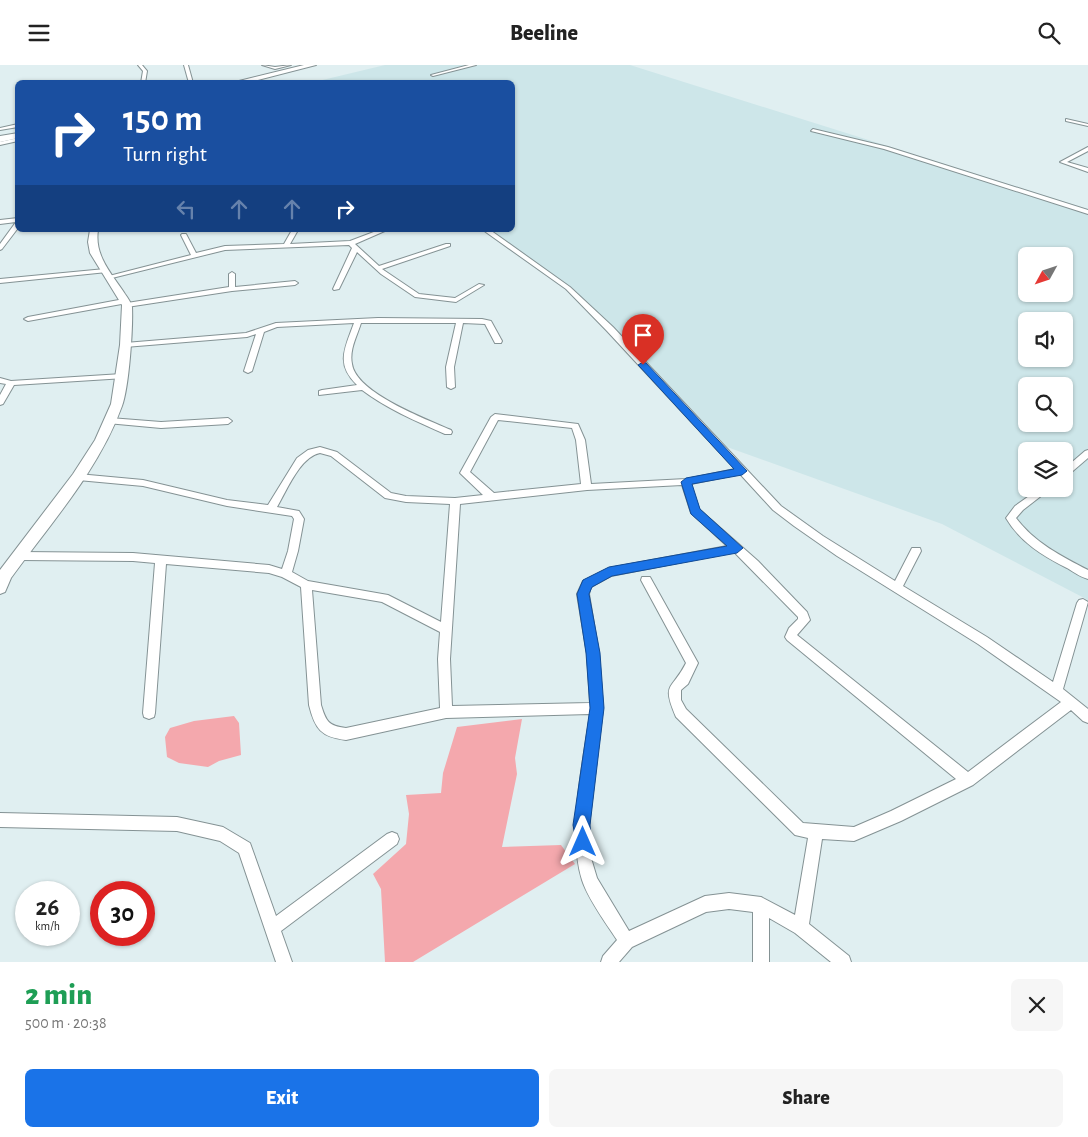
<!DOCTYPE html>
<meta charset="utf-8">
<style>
:root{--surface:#fff;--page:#f6f6f6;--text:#222;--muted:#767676;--accent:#1a73e8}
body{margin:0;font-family:"Alegreya Sans",sans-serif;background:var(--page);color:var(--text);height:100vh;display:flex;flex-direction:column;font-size:19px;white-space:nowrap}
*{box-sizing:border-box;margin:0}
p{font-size:16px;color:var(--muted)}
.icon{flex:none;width:28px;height:28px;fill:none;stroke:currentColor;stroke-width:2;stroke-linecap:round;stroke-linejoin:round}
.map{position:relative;height:897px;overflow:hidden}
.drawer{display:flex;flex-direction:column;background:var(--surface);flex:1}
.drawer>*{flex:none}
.banner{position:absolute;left:15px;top:15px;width:500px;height:152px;border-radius:8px;box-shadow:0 1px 4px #0004;background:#1a4fa0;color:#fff;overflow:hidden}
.needle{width:32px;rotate:230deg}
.buttons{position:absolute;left:1018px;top:182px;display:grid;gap:10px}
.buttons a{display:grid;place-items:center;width:55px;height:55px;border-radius:8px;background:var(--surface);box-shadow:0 1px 4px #0004;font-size:25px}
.speed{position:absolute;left:15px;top:816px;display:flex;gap:10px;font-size:25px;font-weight:700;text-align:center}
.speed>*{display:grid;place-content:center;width:65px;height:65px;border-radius:50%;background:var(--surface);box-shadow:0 1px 4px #0004;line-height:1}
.speed small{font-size:12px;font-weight:400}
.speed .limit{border:8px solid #d22;background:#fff;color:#111}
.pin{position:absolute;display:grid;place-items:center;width:42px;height:42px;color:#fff;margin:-51px -21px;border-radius:50% 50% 50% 0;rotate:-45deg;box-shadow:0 0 5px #0007}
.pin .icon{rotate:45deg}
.me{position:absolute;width:55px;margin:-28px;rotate:0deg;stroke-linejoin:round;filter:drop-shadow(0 0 4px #0008)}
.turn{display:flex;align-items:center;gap:18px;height:105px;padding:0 25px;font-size:22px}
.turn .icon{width:65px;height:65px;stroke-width:2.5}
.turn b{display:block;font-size:35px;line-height:42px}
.lanes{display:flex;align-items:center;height:48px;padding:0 25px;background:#0003;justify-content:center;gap:25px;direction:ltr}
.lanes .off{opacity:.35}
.round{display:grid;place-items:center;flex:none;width:52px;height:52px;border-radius:8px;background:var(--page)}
.head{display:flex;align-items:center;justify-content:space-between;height:85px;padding:0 25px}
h1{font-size:30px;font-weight:800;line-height:38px;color:#1e9e55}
.primary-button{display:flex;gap:10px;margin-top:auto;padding:10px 25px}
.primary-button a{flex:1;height:58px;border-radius:8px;background:var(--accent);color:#fff;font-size:20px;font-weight:800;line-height:58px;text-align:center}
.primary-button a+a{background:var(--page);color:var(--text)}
header{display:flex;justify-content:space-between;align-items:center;height:65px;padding:0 25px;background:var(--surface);font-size:22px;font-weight:800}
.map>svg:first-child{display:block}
.built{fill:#cde6e9;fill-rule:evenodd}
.green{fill:#f4a8ad}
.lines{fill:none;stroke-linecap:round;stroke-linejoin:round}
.street-casing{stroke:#849294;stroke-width:2}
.secondary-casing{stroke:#849294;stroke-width:2}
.highway-casing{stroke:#849294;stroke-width:2}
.street{fill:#fff;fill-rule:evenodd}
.secondary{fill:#fff;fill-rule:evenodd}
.highway{fill:#fff;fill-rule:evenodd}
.route{fill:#1a73e8;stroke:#114b97}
</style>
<header><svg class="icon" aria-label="menu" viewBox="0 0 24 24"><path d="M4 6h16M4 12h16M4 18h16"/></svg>Beeline<svg class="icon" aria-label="search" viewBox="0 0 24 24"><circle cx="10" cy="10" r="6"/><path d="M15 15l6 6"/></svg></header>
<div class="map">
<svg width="1088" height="897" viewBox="0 0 1088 897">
<rect width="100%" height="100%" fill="#e0eff1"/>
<!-- built -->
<path class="built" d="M385,0H630L1088,144V535L942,459L727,382L654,304L563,216L488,165H512V18H310ZM1026,191H1064V229H1026ZM1026,256H1064V294H1026ZM1026,321H1064V359H1026ZM1026,386H1064V424H1026Z"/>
<!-- green -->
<g class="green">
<polygon points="234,651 239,658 241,690 219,696 208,702 179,698 167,692 165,672 170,663 194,656"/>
<polygon points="522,654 515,693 517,709 502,782 561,780 575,799 413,897 385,897 381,824 373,809 406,779 409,749 406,730 441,728 443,708 457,662"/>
</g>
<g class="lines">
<!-- street casing -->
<g class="street-casing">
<g id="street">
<polygon points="138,0 142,0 147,6 145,18 141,18 143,6"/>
<polygon points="184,0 188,0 193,18 189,18"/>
<polygon points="262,0 275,2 291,0 275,4"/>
<polygon points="469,0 476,0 433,11 431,10"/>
<polygon points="1066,54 1088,59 1088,61 1066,56"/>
<polygon points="18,59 18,62 0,65 0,63"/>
<polygon points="813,64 888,82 1088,145 1088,149 884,84 811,66"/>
<polygon points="18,73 18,76 0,80 0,77"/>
<polygon points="1088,82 1088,86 1067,97 1088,103 1088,107 1060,97"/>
<polygon points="18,153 18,163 2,184 0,185 0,179 16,157 0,159 0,155"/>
<polygon points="292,165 298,165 290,179 350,176 379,165 387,165 355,179 379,201 446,179 450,179 450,181 382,204 419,229 455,233 479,219 484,220 456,237 415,232 381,209 357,187 339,224 334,225 333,224 352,183 349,180 225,185 108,214 105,212 191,190 181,170 182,169 186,169 196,188 225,181 284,179"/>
<path d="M483,165H490L570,222L613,262L781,441L823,471L895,516L912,483H920L921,486L903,521L987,572L1053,617L1077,538L1079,535L1083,534L1088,537L1063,624L1088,644V658L1083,656L1071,645L973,720L901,756L854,776L822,774L809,859L849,891L851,897H831L795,868L769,853V897H753V847L729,844L706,847L632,882L619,897H601L603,891L617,875C606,858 588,834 582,815C567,766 583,700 590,649L446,653L346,675C321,672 315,664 309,640L301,522L282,512L269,508L166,499L155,648L154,652L149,654L144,652L143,648L155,498L133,496L21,495L17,494L16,491L17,488L21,487L133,488L269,500L282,504L288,486L294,454L292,451L227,441L143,421L78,415L73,412L78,409L143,415L227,435L268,440L297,393L308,385L320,382L337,387L391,428L406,431L455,433L483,430L460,408L491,352L495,349L578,359L585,375L591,419L686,414L735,404L607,266L566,224ZM498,355L572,363L576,375L581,419L494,428L470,407ZM320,388L331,391L385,433L406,437L450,439L441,557L388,530L308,516L292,507L298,486L304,454L299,446L277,442C287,425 300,392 320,388ZM740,409L773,445L794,461L837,491L978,579L1061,637L968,707L797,570L810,555L807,547L758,496L699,444L691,419ZM682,420L691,448L727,481L609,503L583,516L577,529L587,589L590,638L452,641L450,594L460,439L587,425ZM734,487L798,552V554L789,563L785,572L787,575L956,714L891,746L854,762L803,758L686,644L681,635V625L688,619L698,598L650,512H642L641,515L686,598C672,626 661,617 676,652L795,770L808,773L795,850L761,832L729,828L705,831L629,866L597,813L591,793L589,761L603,643L599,589L589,529L591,522L611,511ZM312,525L382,537L440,567L438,594L440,643L346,663C328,661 326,656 321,640Z"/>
<polygon points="105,204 107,205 107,207 0,218 0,214"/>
<polygon points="232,207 235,209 235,222 295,216 298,218 295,220 232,226 127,242 123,240 127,238 229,222 229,209"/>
<polygon points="124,234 128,236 127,238 28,256 24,254 28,252"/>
<path d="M378,253L482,254L491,256L502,276L501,278H495L485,259L463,258L454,302L455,322L451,324L447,322L446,302L456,258H361C357,271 349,285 352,299C356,328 426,354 451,365L452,367L451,369H445C416,356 387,344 362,325L319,330V326L322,325L357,320C335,299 345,283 354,258L277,262L264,267L252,306L248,308L244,306L256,269L247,272L125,282L121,280L125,278L246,268L276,258Z"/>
<polygon points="122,309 126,311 125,313 14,320 3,339 0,340 0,330 6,319 0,318 0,313 11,316"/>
<polygon points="110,353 161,357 228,353 232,356 228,359 161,363 107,358 106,356"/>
<polygon points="1088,385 1088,393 1067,411 1064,412 1064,404 1085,386"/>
<path d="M1039,424H1050L1023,445L1016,453C1035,478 1061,491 1088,505V514C1080,512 1074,507 1067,503C1043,491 1020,477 1006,453L1015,441Z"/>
<polygon points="0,748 177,752 223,762 250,778 276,851 387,769 392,767 397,769 399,774 397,779 281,866 292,897 276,897 239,788 220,776 177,766 0,762"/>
</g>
</g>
<!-- secondary casing -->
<g class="secondary-casing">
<path id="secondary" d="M90,165H98C94,191 112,209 125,229C128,233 131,238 132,242C133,263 129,322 122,341C99,405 50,459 11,513L5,527L0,529V505L73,409L95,375L111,339L120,280L122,240L90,188L88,177Z"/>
</g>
<!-- highway casing -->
<g class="highway-casing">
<g id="highway">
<polygon points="304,0 316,0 246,18 231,18"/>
<polygon points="18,68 18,73 0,77 0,71"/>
</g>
</g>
<!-- street -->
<use href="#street" class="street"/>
<!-- secondary -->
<use href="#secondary" class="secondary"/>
<!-- highway -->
<use href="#highway" class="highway"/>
</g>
<!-- route -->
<polygon class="route" points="643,297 646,298 747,406 742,410 692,419 700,444 743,483 737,488 612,511 592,522 589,529 600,588 604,643 590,760 591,777 589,782 583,785 577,782 573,760 590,643 586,588 577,529 583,515 609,502 727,481 691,449 681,417 686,413 734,404 640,302 638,300"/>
</svg>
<div class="buttons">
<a><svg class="needle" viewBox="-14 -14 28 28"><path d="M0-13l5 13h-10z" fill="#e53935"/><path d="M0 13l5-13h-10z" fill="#767676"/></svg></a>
<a><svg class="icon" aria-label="sound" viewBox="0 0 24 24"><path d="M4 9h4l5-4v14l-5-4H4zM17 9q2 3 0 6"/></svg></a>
<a><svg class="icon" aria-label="search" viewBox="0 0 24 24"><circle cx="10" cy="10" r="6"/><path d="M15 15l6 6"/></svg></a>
<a><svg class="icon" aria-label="layers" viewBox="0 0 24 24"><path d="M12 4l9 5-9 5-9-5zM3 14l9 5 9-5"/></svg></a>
</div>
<div class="speed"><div>26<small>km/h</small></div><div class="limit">30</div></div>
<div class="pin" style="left:643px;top:300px;background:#d93025"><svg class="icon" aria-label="arrive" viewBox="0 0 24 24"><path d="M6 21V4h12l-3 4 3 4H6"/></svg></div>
<svg class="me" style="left:583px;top:777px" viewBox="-20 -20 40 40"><path d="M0-17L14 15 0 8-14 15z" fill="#1a73e8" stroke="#fff" stroke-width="4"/></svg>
<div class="banner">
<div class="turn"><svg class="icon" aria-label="right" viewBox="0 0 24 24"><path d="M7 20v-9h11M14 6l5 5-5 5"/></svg><div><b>150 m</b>Turn right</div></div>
<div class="lanes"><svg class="icon off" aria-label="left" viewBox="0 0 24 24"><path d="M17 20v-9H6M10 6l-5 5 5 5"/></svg><svg class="icon off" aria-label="ahead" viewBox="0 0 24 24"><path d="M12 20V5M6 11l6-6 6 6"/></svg><svg class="icon off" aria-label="ahead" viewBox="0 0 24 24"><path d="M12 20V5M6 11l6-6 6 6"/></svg><svg class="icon" aria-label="right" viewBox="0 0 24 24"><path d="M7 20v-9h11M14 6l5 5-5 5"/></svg></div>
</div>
</div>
<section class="drawer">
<div class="head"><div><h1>2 min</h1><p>500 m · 20:38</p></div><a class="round"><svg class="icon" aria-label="close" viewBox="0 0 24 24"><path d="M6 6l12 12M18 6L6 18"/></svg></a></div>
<div class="primary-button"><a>Exit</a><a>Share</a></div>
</section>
